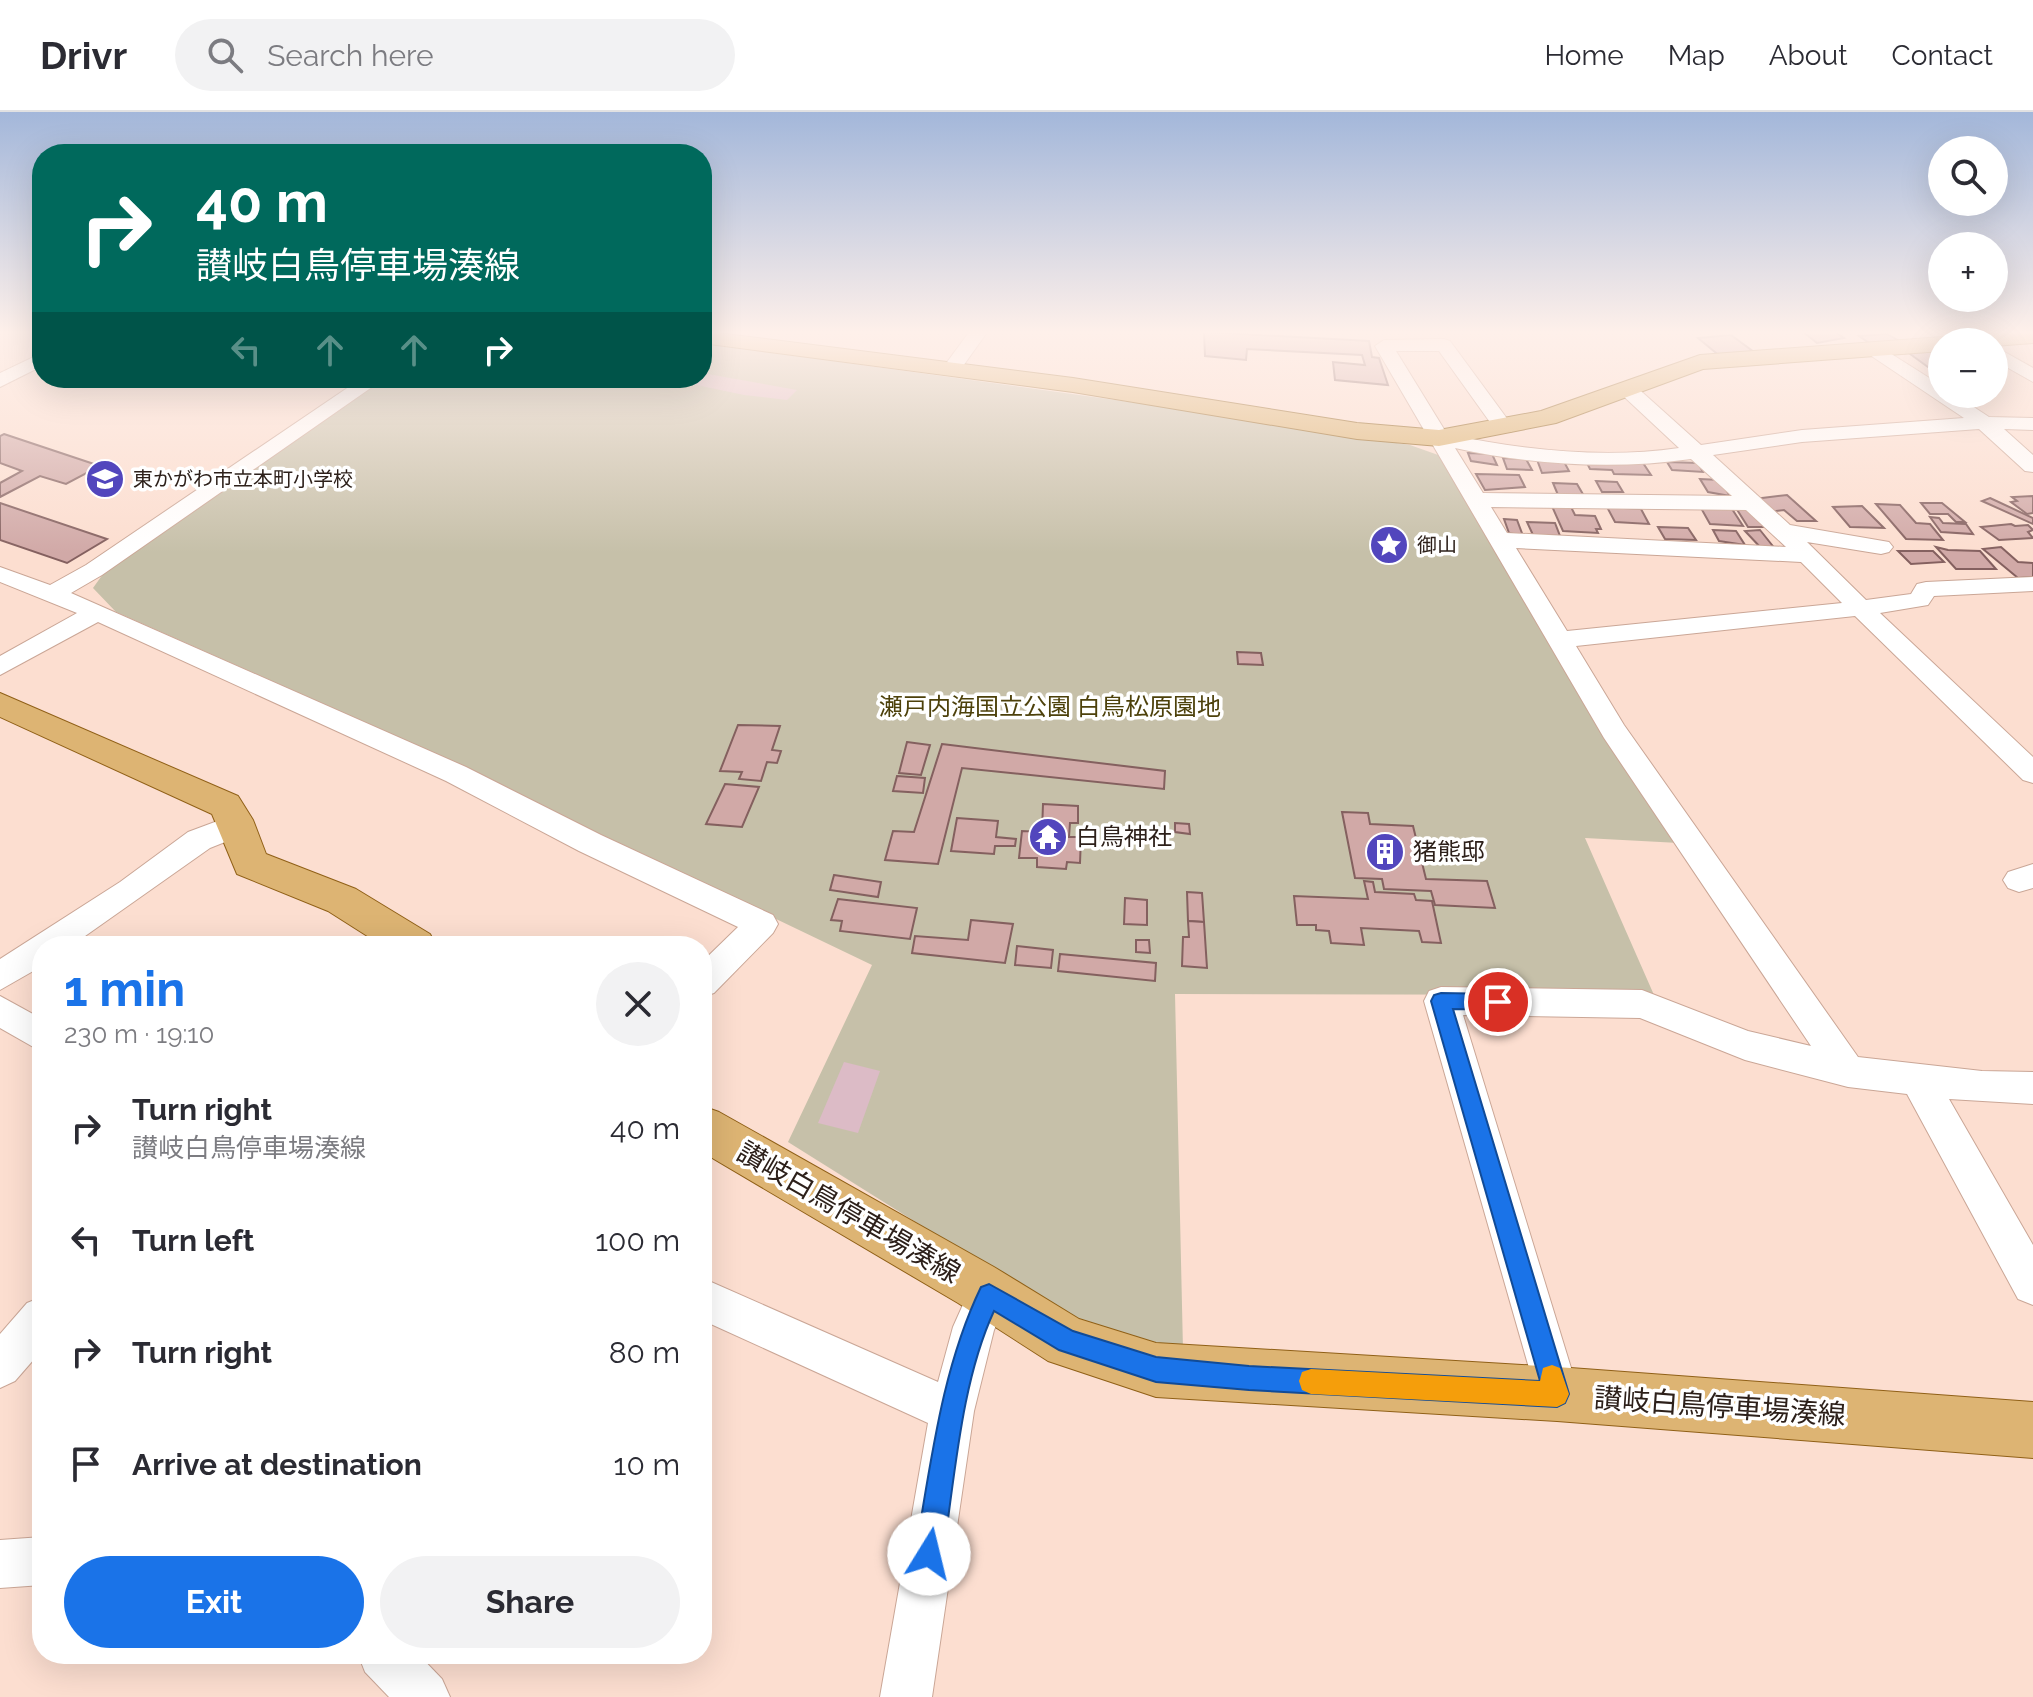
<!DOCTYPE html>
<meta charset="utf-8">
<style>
:root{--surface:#fff;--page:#f2f2f3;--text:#2b2b33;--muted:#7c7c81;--line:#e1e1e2;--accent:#1a73e8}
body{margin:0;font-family:Raleway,"Noto Sans JP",sans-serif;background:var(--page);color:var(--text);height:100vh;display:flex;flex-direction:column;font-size:30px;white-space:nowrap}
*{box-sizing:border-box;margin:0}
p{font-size:26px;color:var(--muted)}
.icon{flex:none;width:44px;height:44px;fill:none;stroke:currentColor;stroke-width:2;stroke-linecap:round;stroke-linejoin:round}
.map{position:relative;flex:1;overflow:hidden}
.details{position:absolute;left:32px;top:824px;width:680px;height:728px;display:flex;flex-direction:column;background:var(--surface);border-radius:32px;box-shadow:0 8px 32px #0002}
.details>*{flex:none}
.hud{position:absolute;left:32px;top:32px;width:680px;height:244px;border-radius:32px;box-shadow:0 8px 32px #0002;background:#00695c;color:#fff;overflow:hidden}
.buttons{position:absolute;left:1928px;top:24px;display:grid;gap:16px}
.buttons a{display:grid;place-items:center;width:80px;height:80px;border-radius:50%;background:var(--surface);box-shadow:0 8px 32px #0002;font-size:40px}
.pin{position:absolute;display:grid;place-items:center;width:68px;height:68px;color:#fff;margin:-34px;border:4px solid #fff;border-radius:50%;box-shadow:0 2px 8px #0007}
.me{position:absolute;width:88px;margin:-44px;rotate:9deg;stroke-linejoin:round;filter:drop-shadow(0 0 6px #0008)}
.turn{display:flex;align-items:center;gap:28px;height:168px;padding:0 32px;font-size:36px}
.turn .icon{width:104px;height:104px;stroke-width:2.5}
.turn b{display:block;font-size:56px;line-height:68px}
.lanes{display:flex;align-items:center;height:76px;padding:0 32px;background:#0003;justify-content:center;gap:40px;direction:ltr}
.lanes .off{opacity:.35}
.round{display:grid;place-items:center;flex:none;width:84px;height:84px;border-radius:42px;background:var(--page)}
.summary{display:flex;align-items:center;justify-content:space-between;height:136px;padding:0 32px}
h1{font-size:48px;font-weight:700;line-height:60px;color:var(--accent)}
.button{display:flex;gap:16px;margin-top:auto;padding:16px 32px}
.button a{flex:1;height:92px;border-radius:48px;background:var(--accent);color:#fff;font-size:32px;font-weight:700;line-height:92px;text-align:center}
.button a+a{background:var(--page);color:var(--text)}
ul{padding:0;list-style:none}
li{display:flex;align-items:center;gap:24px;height:112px;padding:0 32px}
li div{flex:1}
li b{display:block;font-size:30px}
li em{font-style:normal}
header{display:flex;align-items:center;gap:48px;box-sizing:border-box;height:112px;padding:0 40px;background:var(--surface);border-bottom:2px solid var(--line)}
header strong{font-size:38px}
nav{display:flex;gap:44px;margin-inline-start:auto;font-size:28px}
.search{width:560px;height:72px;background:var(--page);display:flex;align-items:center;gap:20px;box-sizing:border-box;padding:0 28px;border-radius:44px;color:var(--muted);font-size:30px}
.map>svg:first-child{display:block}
.green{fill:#c6c0a9}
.water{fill:#dcbbc6}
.building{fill:#d1a9a7;stroke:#84605f;stroke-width:2}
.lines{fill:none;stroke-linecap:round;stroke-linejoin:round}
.minor-casing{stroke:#caa696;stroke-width:2}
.major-casing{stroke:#906017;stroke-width:2}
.minor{fill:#fff;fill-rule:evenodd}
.major{fill:#ddb473;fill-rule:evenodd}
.route{fill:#1a73e8;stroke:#114b97;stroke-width:2}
.slow{fill:#f59e0b}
.labels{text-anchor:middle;stroke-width:7;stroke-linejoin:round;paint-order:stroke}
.far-poi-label{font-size:20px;fill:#2d201a;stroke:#fff;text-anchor:start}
.park-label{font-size:24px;fill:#4d410b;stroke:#fff}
.poi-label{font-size:24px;fill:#2d201a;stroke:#fff;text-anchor:start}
.near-street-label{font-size:28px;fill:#2d201a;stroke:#fff}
</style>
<header>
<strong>Drivr</strong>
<div class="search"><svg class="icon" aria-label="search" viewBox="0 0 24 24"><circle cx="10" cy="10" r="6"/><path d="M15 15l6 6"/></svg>Search here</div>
<nav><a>Home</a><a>Map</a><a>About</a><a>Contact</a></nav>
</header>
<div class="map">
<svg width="2033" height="1585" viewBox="0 0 2033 1585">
<rect width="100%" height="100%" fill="#fcded0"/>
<!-- green -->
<polygon class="green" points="702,231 1137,291 1410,333 1441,344 1554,535 1679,731 1585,726 1654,883 1175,882 1183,1238 1072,1208 788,1030 872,853 385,619 116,500 93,476 108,455 382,266 702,266"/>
<!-- water -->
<g class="water">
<polygon points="702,261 797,278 787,288 744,283 663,266 702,266"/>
<polygon points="844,950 880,959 858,1021 818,1011"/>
</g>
<!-- building -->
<g class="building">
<polygon points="1802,219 1834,219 1844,226 1817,231"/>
<polygon points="1204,220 1369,229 1372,245 1379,246 1388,273 1335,268 1333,250 1365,253 1362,243 1247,237 1246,248 1205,244"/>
<polygon points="1887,222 1905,232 1875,235 1859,224"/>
<polygon points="1731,223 1758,243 1721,245 1698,226"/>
<polygon points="1942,238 1942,249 1937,249 1942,255 1928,255 1906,239"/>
<polygon points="4,322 100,354 66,372 40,364 0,385 0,371 22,359 0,351 0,324"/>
<polygon points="1468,341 1492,342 1497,353 1471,349"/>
<polygon points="1536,345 1562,346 1569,359 1542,361"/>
<polygon points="1503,346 1526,347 1532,358 1507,357"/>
<polygon points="1586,349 1643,351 1651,363 1614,362 1612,358 1590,357"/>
<polygon points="1667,350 1698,351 1703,360 1672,358"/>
<polygon points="1476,362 1519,363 1525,375 1485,378"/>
<polygon points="1700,367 1720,368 1730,384 1708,380"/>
<polygon points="1596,369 1617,370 1623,380 1602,380"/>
<polygon points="1553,371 1577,372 1584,384 1558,383"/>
<polygon points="1787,383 1816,409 1797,409 1784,398 1768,400 1754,387"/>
<polygon points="2033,384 2033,401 2027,402 2011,390 2017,389 2012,385"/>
<polygon points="1990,386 2033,406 2033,412 1982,389"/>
<polygon points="0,391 107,427 67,451 0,428"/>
<polygon points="1921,391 1942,391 1965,410 1956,410 1948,402 1930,402"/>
<polygon points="1551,392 1570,393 1575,403 1595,404 1601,417 1596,417 1598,421 1563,419"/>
<polygon points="1876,392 1900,393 1916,411 1930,412 1943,428 1906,427"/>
<polygon points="1862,394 1884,416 1850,415 1833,395"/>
<polygon points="1607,395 1641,397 1649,412 1615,410"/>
<polygon points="1701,396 1732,397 1743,414 1710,412"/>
<polygon points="1736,396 1752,397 1764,415 1748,415"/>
<polygon points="1930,405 1939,406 1943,411 1966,412 1973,422 1941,420"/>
<polygon points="1504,407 1517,408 1523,424 1509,421"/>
<polygon points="1527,410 1555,411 1560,424 1533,423"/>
<polygon points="2011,412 2015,414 2028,413 2033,418 2028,420 2033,426 1999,428 1981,415"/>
<polygon points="1658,415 1688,416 1696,428 1665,427"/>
<polygon points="1713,418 1736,419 1745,433 1719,429"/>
<polygon points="1760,418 1776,438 1762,437 1745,419"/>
<polygon points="1936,435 1948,438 1980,439 1996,457 1956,457"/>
<polygon points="2001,435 2018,450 2033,451 2033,465 2018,466 1983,437"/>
<polygon points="1898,439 1933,439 1944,450 1911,452"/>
<polygon points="1237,540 1261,541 1263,553 1238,552"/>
<polygon points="738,613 780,614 772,638 781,639 777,651 767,650 761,669 739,667 742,660 720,659"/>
<polygon points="907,630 930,633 921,663 899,661"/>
<polygon points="942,632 1165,659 1164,677 962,656 938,752 885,748 893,719 914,720"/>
<polygon points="897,664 925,666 923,681 893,679"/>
<polygon points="725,672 759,675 742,715 706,712"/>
<polygon points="1043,692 1078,694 1078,711 1070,711 1069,725 1081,725 1080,751 1067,750 1066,757 1037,755 1037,746 1019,746 1022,719 1042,720"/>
<polygon points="1342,700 1368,701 1370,712 1413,714 1426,767 1487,769 1495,796 1435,793 1431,779 1384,777 1382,767 1355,766"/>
<polygon points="957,706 998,709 996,725 1016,727 1015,734 995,734 994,742 951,739"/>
<polygon points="1175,711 1189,712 1190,722 1175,720"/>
<polygon points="834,763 881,770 878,785 830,778"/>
<polygon points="1364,769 1373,770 1375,780 1414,782 1416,788 1432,789 1441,831 1422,830 1419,819 1361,816 1364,833 1331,831 1329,819 1316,818 1316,813 1297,813 1294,784 1368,787"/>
<polygon points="1187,780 1202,781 1204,810 1188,809"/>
<polygon points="1125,786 1147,788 1147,813 1124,812"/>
<polygon points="838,787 917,796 910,827 840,819 842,809 831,808"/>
<polygon points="971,808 1013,812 1005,851 912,841 915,824 968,828"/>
<polygon points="1188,809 1204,810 1207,856 1182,854 1183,825 1189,825"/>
<polygon points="1136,828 1149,828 1150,841 1136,840"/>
<polygon points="1017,834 1053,838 1051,856 1015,853"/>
<polygon points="1060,842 1156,851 1155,869 1058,859"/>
</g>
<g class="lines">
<!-- minor casing -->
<g class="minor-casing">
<g id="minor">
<polygon points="970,219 988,219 958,261 944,261 942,257"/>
<path d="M1444,227L1450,229L1511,312L1514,316L1511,320H1497L1439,239H1396L1447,322C1521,338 1604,347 1679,336L1619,280L1616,276L1626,270L1633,272L1701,333L1802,318L1964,306L1867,241L1865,237L1867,233L1874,231L1942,274V282H1954L1989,305L2033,306V318L2004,317L2033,343V360L2025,359L1979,317L1802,330L1713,343L1790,413L1889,430L1893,435L1889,440L1881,442L1807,430L1866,488L1911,482L1917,472L1926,470L2033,465V479L1934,484L1928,493L1880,501L2033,645V671L2023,668L1855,504L1576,534L1624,613L1858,945L1982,959L2033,960V992L1949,987L2033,1133V1193L2018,1187L1907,982L1848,975L1745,948L1640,906L1463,903L1579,1282L1573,1298L1557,1304L1541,1298L1424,889L1429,879L1441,875L1642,878L1748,919L1811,934L1604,626L1375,234L1384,228ZM1455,336C1531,353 1614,358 1691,347L1732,384L1483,381ZM1491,395L1746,398L1786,435L1507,421ZM1516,436L1801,450L1842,491L1567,519Z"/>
<polygon points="1994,234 2033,256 2033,270 1994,248"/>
<polygon points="42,241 42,254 0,275 0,261"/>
<polygon points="362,266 385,266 102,463 71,481 466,655 601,723 773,803 778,812 773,821 714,881 702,885 702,850 738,815 579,739 446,669 98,510 0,563 0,544 77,501 0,470 0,455 50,473 86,453"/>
<polygon points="239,701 250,704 254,712 250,720 210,736 71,834 42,834 42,854 0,878 0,847 120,770 188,720"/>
<polygon points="2033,752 2033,776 2019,780 2008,776 2003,768 2008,760"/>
<polygon points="0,884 42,907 42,940 0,916"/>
<polygon points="989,1162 1004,1168 1010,1183 994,1218 974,1299 932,1585 880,1585 928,1311 702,1208 702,1166 938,1270 953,1215 974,1168"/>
<polygon points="42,1185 42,1238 15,1269 0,1276 0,1222 27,1191"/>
<polygon points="42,1425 42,1473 0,1476 0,1428"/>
<polygon points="358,1542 418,1542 442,1567 450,1585 389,1585 365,1560"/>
</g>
</g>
<!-- major casing -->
<g class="major-casing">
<g id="major">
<polygon points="702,219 1073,266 1357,311 1439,318 1541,299 1700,243 1942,225 1952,230 1942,230 1942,239 1703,257 1556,311 1439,334 1357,327 1073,280 702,231"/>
<polygon points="2033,219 2033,231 1994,234 1994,230 1955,230 1958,225 1966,223"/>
<polygon points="0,581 238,684 253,708 266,742 356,777 430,822 436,834 383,834 328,799 237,762 212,702 0,605"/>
<polygon points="702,994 719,1000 994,1155 1079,1207 1156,1231 1557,1255 2033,1290 2033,1346 1557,1309 1156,1285 1048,1249 958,1191 702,1040"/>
</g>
</g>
<!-- minor -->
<use href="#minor" class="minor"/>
<!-- major -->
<use href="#major" class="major"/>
</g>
<!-- sky -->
<linearGradient id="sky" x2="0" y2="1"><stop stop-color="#a3b7da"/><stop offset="0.5" stop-color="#fef0ea"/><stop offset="1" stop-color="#fef0ea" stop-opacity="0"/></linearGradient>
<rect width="2033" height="441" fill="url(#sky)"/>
<!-- route -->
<path class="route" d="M1441,881L1498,882L1505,884L1508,890L1505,895L1498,898L1453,897L1569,1282L1565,1291L1557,1295L1249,1278L1156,1270L1059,1238L994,1199C961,1270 955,1365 943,1442L939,1452L929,1456L919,1452L915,1442C931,1352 941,1258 981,1175L989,1172L1073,1219L1156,1245L1249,1254L1540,1269L1431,889L1434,883Z"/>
<!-- slow -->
<polygon class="slow" points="1552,1253 1560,1256 1569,1282 1565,1291 1557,1295 1311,1282 1302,1278 1299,1269 1302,1260 1311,1257 1540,1269 1543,1256"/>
<!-- icons -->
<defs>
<g id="school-disc" transform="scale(2)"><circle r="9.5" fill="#5246bd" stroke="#fff"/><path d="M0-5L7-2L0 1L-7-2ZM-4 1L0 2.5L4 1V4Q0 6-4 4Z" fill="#fff"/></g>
<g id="sight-disc" transform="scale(2)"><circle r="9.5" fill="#5246bd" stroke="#fff"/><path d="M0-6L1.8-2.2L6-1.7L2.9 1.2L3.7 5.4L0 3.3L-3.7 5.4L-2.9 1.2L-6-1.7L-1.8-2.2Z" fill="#fff"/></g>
<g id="temple-disc" transform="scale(2)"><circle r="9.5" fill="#5246bd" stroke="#fff"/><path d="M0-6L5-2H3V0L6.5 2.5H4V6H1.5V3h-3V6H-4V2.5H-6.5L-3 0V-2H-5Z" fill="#fff"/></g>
<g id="building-disc" transform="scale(2)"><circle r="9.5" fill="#5246bd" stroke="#fff"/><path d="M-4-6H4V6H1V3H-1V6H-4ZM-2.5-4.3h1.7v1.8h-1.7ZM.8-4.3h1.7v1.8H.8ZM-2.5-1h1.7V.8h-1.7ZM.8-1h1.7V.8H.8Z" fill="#fff"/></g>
</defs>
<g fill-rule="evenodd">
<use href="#school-disc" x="105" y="367"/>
<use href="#sight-disc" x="1389" y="433"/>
<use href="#temple-disc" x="1048" y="725"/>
<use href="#building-disc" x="1385" y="740"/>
</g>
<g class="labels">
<!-- far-poi labels -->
<g class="far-poi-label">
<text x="133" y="374">東かがわ市立本町小学校</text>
<text x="1417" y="440">御山</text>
</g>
<!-- park labels -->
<g class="park-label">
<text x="1050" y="603">瀬戸内海国立公園 白鳥松原園地</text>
</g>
<!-- poi labels -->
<g class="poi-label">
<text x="1076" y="733">白鳥神社</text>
<text x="1413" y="748">猪熊邸</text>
</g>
<!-- near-street labels -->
<g class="near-street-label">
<text transform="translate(849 1100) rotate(30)" y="10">讃岐白鳥停車場湊線</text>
<text transform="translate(1720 1294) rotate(4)" y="10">讃岐白鳥停車場湊線</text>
</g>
</g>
</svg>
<div class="buttons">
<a><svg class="icon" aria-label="search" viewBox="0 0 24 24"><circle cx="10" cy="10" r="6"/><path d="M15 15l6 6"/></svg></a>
<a>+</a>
<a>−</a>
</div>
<div class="pin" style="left:1498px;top:890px;background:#d93025"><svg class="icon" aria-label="arrive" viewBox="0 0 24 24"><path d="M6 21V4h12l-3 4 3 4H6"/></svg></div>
<svg class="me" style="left:929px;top:1442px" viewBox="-20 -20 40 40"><circle r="19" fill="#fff"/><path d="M0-13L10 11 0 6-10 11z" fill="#1a73e8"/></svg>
<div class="hud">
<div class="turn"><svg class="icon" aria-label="right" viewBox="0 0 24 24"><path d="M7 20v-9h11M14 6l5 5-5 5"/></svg><div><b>40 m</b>讃岐白鳥停車場湊線</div></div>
<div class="lanes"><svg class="icon off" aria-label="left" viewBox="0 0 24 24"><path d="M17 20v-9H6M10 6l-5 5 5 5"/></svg><svg class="icon off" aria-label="ahead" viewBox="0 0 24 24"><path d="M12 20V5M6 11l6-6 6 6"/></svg><svg class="icon off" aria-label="ahead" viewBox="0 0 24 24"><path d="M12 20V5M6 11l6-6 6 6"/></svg><svg class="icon" aria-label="right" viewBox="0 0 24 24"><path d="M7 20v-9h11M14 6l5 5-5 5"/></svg></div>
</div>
<section class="details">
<div class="summary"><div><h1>1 min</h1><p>230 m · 19:10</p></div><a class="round"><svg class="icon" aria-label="close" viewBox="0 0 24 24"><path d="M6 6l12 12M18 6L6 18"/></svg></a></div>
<ul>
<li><svg class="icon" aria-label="right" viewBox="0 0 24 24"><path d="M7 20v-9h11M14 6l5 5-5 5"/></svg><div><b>Turn right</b><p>讃岐白鳥停車場湊線</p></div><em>40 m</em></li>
<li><svg class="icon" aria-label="left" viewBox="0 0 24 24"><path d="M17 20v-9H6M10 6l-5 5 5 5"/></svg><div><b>Turn left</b></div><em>100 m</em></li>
<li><svg class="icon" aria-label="right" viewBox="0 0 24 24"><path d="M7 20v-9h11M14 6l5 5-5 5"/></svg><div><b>Turn right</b></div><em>80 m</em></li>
<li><svg class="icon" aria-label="arrive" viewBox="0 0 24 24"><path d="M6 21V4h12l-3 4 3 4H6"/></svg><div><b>Arrive at destination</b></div><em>10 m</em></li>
</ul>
<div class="button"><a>Exit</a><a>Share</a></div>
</section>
</div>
